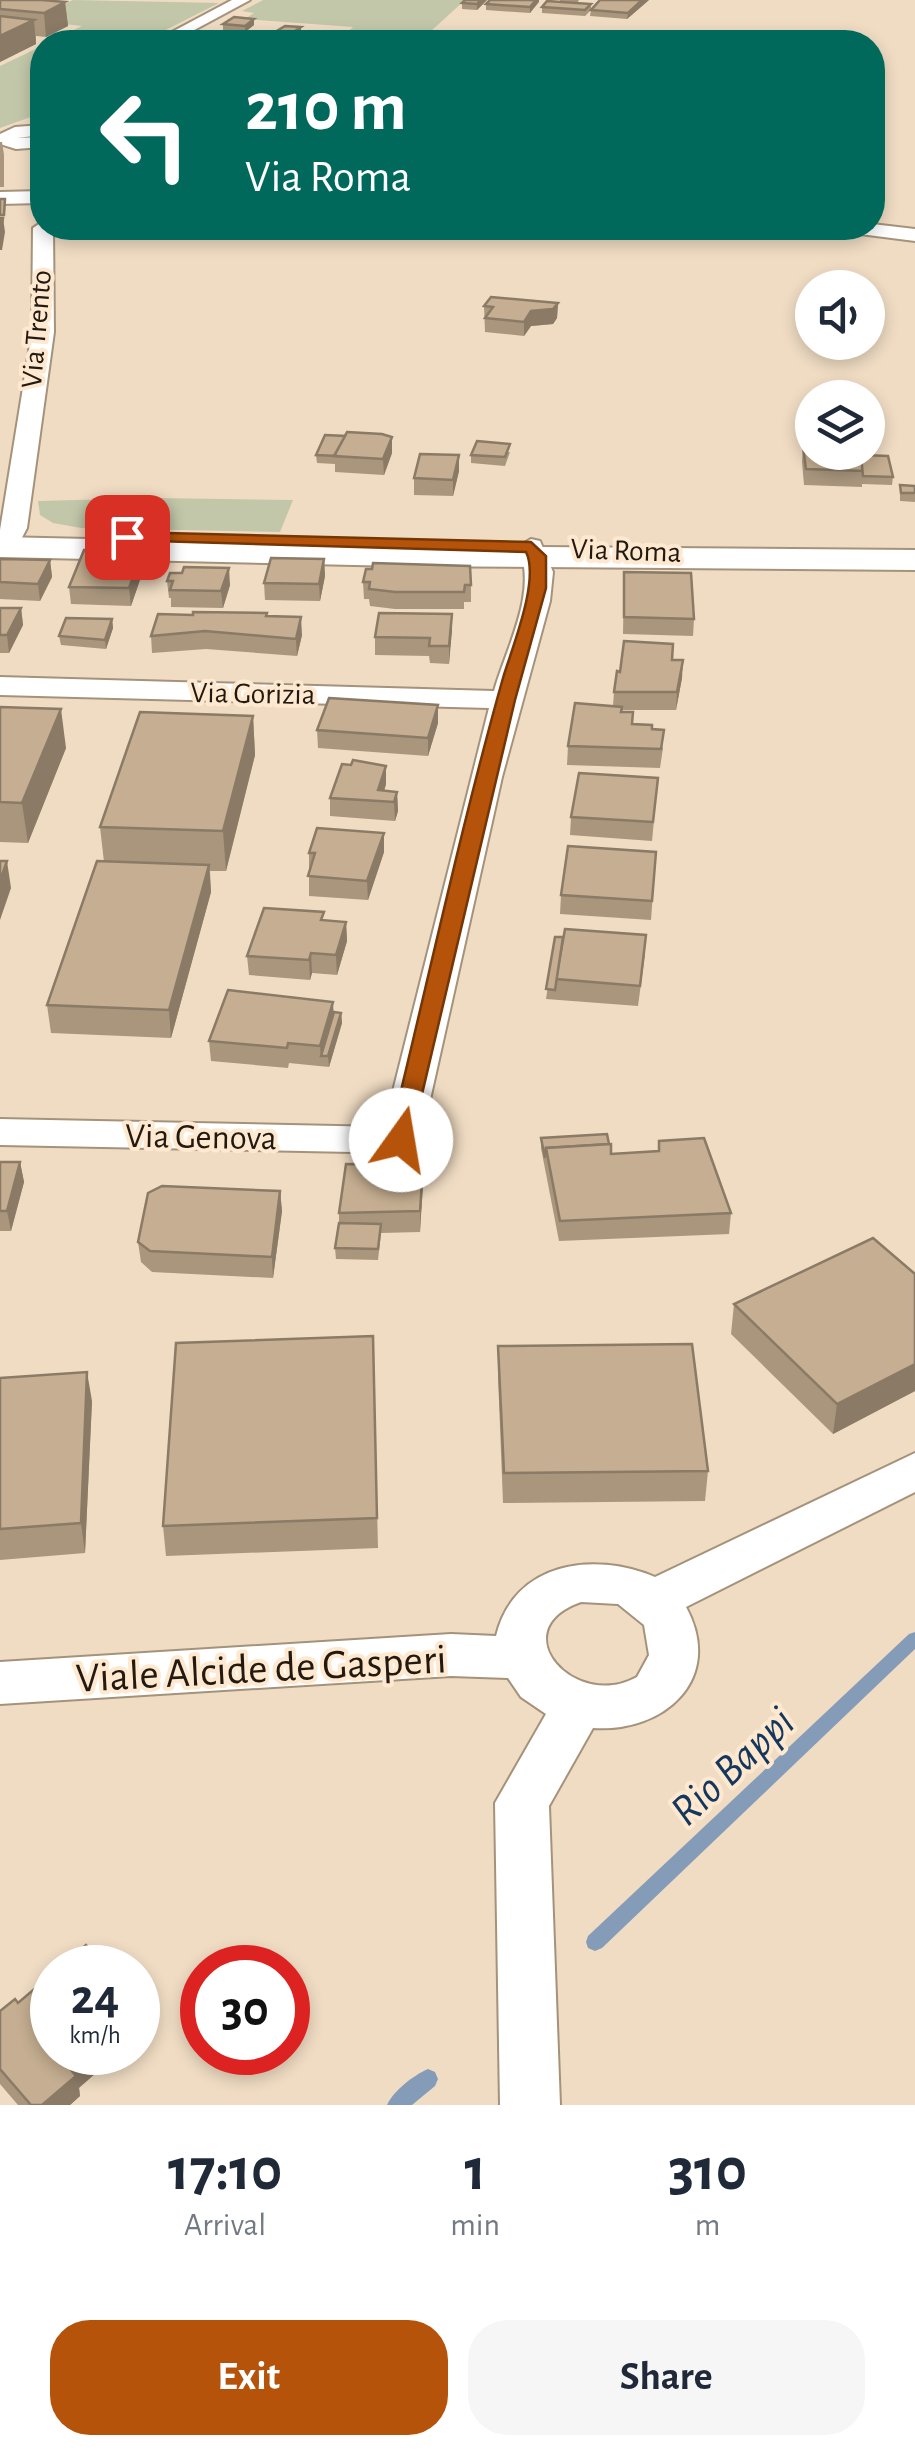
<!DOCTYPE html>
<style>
:root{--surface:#fff;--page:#f6f6f7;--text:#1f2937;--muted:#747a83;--accent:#b45309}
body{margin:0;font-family:"Alegreya Sans",sans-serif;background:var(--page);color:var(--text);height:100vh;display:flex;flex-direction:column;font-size:38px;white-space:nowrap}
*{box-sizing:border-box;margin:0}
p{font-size:32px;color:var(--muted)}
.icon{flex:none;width:55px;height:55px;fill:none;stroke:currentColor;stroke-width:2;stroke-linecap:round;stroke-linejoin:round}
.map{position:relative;height:2105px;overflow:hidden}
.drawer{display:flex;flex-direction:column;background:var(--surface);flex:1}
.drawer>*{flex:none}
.hud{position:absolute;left:30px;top:30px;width:855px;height:210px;border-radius:40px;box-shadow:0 5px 15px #0003;background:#00695c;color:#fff;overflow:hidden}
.controls{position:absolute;left:795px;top:270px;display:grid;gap:20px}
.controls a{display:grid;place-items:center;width:90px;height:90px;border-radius:50%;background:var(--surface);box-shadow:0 5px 15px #0003;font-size:50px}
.speed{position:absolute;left:30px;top:1945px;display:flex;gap:20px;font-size:50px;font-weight:700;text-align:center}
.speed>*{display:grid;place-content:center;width:130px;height:130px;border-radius:50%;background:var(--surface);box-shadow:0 5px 15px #0003;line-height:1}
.speed small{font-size:25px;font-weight:400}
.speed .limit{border:15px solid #d22;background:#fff;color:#111}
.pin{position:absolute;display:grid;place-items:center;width:85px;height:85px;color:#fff;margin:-42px;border-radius:20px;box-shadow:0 5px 15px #0006}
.me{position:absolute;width:110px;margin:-55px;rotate:13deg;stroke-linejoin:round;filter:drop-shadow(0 0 8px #0008)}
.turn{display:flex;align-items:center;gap:35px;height:210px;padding:0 50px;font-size:45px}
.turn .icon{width:130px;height:130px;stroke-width:2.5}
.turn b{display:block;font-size:70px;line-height:85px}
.eta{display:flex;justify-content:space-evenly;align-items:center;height:170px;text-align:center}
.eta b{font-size:60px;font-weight:700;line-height:70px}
.action{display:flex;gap:20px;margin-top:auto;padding:20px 50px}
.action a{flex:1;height:115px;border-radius:40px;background:var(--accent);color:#fff;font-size:40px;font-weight:700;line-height:115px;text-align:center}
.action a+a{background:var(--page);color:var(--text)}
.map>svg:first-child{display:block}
.green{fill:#c2c7a9}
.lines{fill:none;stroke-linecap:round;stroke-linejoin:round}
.stream{fill:#859cb8;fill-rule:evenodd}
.minor-casing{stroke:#a5927b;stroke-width:4}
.tertiary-casing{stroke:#a5927b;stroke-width:4}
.minor{fill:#fff;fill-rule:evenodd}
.tertiary{fill:#fff;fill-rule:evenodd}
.wall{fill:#a9967d}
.shaded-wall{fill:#8a7a66}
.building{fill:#c5ae91;stroke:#8a7a66;stroke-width:2.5}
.route{fill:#b45309;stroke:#753606;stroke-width:2.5}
.labels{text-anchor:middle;stroke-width:8;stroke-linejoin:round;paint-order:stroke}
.far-street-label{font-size:30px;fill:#221a11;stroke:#fee9d0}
.street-label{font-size:35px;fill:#221a11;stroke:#fee9d0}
.near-street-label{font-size:42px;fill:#221a11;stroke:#fee9d0}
.near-water-label{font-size:45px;font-style:italic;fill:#14375d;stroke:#fee9d0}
</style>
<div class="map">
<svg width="915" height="2105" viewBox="0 0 915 2105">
<rect width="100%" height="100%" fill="#f0dcc3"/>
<!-- green -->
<g class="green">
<polygon points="73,0 219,3 142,42 49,42 82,26 0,17 0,12 38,16"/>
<polygon points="263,0 465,0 419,42 337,42 353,27 245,19 254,13 242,11"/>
<polygon points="42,46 42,113 0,128 0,66"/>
<polygon points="153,498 293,500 280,532 81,528 53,523 40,515 38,501"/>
</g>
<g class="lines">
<!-- stream -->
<g class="stream">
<polygon points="915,1632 915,1649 602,1948 595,1951 588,1948 586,1942 588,1936 909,1634"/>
<path d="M428,2069L435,2072L438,2079L435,2086L412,2105H387C393,2091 414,2075 428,2069Z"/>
</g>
<!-- minor casing -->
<g class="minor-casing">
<g id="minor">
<polygon points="232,0 250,0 172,42 153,42"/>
<polygon points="42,125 42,135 17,138 42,137 42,147 16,149 0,144 0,134 15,127"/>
<polygon points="42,191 42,203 0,204 0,192"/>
<polygon points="42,222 42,228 53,228 54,332 27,528 14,553 0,554 0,530 32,332 33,228"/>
<polygon points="872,224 915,229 915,241 860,234 850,228 872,228"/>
<path d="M531,539L540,541L553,572L550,601L502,777L421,1140L415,1149L401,1153L0,1145V1119L384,1127L489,708L0,695V677L494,691C506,648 539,590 518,547Z"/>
<path d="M915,1453V1492L686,1607C725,1679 664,1733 593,1728L549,1806L560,2105H500L495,1803L546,1714L521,1697L508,1678L451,1676L0,1704V1662L451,1634L496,1636C514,1562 593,1551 655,1577ZM581,1602L618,1604L644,1625L649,1655L637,1677C575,1712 501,1630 581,1602Z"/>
</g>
</g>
<!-- tertiary casing -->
<g class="tertiary-casing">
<polygon id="tertiary" points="0,537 398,546 915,550 915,570 398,566 0,557"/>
</g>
<!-- minor -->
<use href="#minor" class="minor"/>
<!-- tertiary -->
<use href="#tertiary" class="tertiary"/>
</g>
<!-- wall -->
<g class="wall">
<polygon points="465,0 487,0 477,10 462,9 462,3"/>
<polygon points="490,0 539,0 530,13 486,10 486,4"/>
<polygon points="560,0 579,0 577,3 591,4 591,10 585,16 542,13 542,7 560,2"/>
<polygon points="649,0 627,19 590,16 591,10"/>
<polygon points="61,1 59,2 65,2 68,26 46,37 36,36 36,44 0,62 0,9"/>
<polygon points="254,19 254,25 245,32 223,30 223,24"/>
<polygon points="275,32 301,33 292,39 276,38"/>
<polygon points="0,142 2,142 4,155 4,187 0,187"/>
<polygon points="558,303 557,318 553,324 531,326 524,336 485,332 484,306"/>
<polygon points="392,437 392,453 384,475 335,472 335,464 317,463 316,455"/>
<polygon points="803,446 861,455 893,477 892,485 862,484 862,487 804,485 802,462"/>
<polygon points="510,452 505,466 471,463 471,455"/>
<polygon points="459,471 453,496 414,495 414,478"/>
<polygon points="900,485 915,486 915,502 900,501"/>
<polygon points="143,551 144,568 131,606 71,604 69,587"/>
<polygon points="0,559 50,560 52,577 40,601 0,599"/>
<polygon points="324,559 325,576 320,601 265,600 264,583"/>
<polygon points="624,572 694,619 693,636 623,634"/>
<polygon points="167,581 230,585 223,608 171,607 171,598 169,598"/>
<polygon points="363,582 471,585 471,602 464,602 464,609 395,609 370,606 369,599 364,599"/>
<polygon points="0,608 21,608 23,625 9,653 0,653"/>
<polygon points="452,614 449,664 430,663 429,656 375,655 375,637"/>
<polygon points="267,616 302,635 297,656 206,649 152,653 151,636"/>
<polygon points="112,619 113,628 106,649 61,645 59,636"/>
<polygon points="672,660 682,678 676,710 622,710 632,724 652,729 663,748 660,768 567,765 568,746 613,706 614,692 620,672"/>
<polygon points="0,707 66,748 28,843 0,842"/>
<polygon points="253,716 255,755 226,871 210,871 211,892 171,1038 51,1033 47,1005 104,862 100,827"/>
<polygon points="438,723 428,756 318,748 317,730"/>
<polygon points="658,778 652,841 570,835 571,817"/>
<polygon points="386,784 384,791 397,792 398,811 395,821 330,816 330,798"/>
<polygon points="384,852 368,900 309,896 309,853"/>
<polygon points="656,852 651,920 560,914 561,895"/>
<polygon points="325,921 346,922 347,941 337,975 312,973 310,980 249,975 247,956"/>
<polygon points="555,937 645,954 638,1006 546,999"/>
<polygon points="334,1012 341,1013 342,1023 329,1067 289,1063 288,1068 211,1061 209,1041"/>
<polygon points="541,1138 611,1154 731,1213 729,1234 559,1241 541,1148"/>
<polygon points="0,1162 20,1162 24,1182 11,1231 0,1231"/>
<polygon points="423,1165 420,1232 381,1233 378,1260 336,1259 335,1248 339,1223 339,1213"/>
<polygon points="280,1191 282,1211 273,1278 152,1272 141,1262 138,1242"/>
<polygon points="915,1274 915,1391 833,1434 731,1334 734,1304"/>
<polygon points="373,1336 378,1548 166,1556 163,1526"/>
<polygon points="498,1346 708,1471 705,1501 503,1503 498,1376"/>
<polygon points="0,1378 92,1401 85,1553 0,1560"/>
<polygon points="0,2011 79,2088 80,2096 70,2105 18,2105 0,2084"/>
</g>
<!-- shaded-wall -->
<g class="shaded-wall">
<polygon points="481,0 487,0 477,10 477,4"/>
<polygon points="536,0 539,0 539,2 530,13 530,7"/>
<polygon points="642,0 649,0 627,19 628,13"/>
<polygon points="65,2 68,26 46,37 44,13"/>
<polygon points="254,19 254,25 245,32 245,26"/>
<polygon points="34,20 36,44 0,62 0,36"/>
<polygon points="301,27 301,33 292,39 292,33"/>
<polygon points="881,188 880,201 872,209 873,196"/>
<polygon points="3,218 5,232 2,250 0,250 0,236"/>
<polygon points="558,303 557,318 553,324 531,326 524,336 524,322 531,311"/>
<polygon points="392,437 392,453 384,475 383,459"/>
<polygon points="459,455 459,471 453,496 453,480"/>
<polygon points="143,551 144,568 131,606 129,588"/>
<polygon points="324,559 325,576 320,601 319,584"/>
<polygon points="50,560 52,577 40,601 38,584"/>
<polygon points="229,568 230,585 223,608 221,591"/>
<polygon points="21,608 23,625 9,653 7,635"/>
<polygon points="452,614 452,631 449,664 449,646"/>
<polygon points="301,617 302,635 297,656 296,639"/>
<polygon points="112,619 113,628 106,649 105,640"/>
<polygon points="683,660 682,678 676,710 677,692"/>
<polygon points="438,705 438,723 428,756 428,738"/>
<polygon points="61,709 66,748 28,843 22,803"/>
<polygon points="253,716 255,755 226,871 223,831"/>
<polygon points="386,766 386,784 381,801 378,790"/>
<polygon points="397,792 398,811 395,821 394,802"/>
<polygon points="384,833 384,852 368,900 367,881"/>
<polygon points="7,861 11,888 0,920 0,881"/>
<polygon points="209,865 211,892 171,1038 169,1010"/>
<polygon points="346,922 347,941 337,975 336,955"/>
<polygon points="311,953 312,973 310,980 309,960"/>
<polygon points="333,1002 334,1022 321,1056 320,1046"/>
<polygon points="341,1013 342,1023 329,1067 328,1056"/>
<polygon points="20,1162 24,1182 11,1231 7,1211"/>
<polygon points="423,1165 423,1185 420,1232 420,1211"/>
<polygon points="280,1191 282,1211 273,1278 272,1257"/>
<polygon points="915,1364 915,1391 833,1434 837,1404"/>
<polygon points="87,1372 92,1401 85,1553 81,1523"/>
<polygon points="144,2008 148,2029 138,2038 138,2014"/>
<polygon points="92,2052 120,2052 79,2088 80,2096 70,2105 42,2105 71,2070"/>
</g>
<!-- building -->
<g class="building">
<polygon points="0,0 42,0 65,2 44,13 0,9"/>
<polygon points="465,0 481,0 477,4 462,3"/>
<polygon points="490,0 536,0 530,7 486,4"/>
<polygon points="600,0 642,0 628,13 591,10"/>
<polygon points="547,1 591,4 585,10 542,7"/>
<polygon points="0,16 34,20 0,36"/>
<polygon points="234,17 254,19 245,26 223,24"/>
<polygon points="285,26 301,27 292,33 275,32"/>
<polygon points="218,38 252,40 249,42 212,42"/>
<polygon points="872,187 881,188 873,196 872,196"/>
<polygon points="0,199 5,199 4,215 0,215"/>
<polygon points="0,218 3,218 0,236"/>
<polygon points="491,297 558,303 553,309 531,311 524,322 485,318 493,307 484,306"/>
<polygon points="347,432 382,434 392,437 383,459 334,456"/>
<polygon points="325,435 345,436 334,456 338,456 316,455"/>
<polygon points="477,441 510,444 505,457 471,455"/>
<polygon points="803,446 812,446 812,452 861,452 864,471 806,469"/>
<polygon points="420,454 459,455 453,480 414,478"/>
<polygon points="861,455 888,456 893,477 863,476"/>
<polygon points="900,485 915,486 915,493 901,493"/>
<polygon points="84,550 143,551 129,588 69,587"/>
<polygon points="271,558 324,559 319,584 264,583"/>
<polygon points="0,559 50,560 38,584 0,582"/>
<polygon points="373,563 470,566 471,585 465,585 464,592 395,592 369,589 370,582 363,582 366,569 372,569"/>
<polygon points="184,567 229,568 221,591 170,590 173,581 167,581 170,573 182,573"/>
<polygon points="624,572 691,573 694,619 624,617"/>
<polygon points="0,608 21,608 7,635 0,635"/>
<polygon points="193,612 267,613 266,616 301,617 296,639 205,631 151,636 158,614 193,615"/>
<polygon points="379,613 452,614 449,646 429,646 430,638 375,637"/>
<polygon points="66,618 112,619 105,640 59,636"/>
<polygon points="624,641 673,644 672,660 683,660 677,692 614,692 617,671 620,672"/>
<polygon points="329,698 438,705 428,738 317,730"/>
<polygon points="575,703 622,707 621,712 633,712 632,724 652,725 652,729 664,730 661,749 568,746"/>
<polygon points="0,707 61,709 22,803 0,802"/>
<polygon points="140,712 253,716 223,831 100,827"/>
<polygon points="353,760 386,766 378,790 397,792 394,802 330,798 342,764 351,765"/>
<polygon points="579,773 658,778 653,822 571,817"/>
<polygon points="317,828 384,833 367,881 308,876 315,853 309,853"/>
<polygon points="568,846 656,852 652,901 561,895"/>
<polygon points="0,861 7,861 0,881"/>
<polygon points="97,861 209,865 169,1010 47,1005"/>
<polygon points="264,908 324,912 321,920 346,922 336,955 311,953 309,960 247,956"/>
<polygon points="565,929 646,935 640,986 556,979"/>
<polygon points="555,937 563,937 555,990 546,989"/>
<polygon points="228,990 333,1002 320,1046 288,1043 287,1048 209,1041"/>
<polygon points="334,1012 341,1013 328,1056 321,1056"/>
<polygon points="607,1134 609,1144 546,1148 545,1158 541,1138"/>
<polygon points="704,1138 731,1213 560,1221 546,1148 611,1144 611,1154 659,1151 659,1141"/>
<polygon points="0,1162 20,1162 7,1211 0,1211"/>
<polygon points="346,1164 423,1165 420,1211 339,1213"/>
<polygon points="162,1186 280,1191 272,1257 150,1251 138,1242 148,1193"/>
<polygon points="339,1223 381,1224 378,1249 335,1248"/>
<polygon points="873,1238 915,1274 915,1364 837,1404 734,1304"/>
<polygon points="373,1336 377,1518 163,1526 176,1343"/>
<polygon points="692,1344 708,1471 504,1473 498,1346"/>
<polygon points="87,1372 81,1523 0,1529 0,1378"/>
<polygon points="86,1945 107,1968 60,1968"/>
<polygon points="52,1974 52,2052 92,2052 71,2070 76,2076 42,2105 31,2105 0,2069 0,2011 15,1999 18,2003"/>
<polygon points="138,2001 144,2008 138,2014"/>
</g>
<!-- route -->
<path class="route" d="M127,532L531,542L546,556V588L515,700L410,1145L401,1148L389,1140C427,986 460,830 503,678C512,648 540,580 526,552L121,540L119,537Z"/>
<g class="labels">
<!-- far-street labels -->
<g class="far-street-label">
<text transform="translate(36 329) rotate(-85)" y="10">Via Trento</text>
<text transform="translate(626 550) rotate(2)" y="10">Via Roma</text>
<text transform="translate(253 693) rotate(1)" y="10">Via Gorizia</text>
</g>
<!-- street labels -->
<g class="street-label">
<text transform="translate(201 1136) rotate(1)" y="12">Via Genova</text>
</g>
<!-- near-street labels -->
<g class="near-street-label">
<text transform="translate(261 1667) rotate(-3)" y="15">Viale Alcide de Gasperi</text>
</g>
<!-- near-water labels -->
<g class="near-water-label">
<text transform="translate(731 1765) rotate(-43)" y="16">Rio Bappi</text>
</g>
</g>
</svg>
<div class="controls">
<a><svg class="icon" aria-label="sound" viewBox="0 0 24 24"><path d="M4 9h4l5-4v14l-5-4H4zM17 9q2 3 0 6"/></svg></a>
<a><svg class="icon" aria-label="layers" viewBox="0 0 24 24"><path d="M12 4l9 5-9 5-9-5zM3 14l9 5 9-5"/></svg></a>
</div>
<div class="speed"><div>24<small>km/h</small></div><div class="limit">30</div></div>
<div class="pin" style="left:127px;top:537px;background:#d93025"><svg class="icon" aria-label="arrive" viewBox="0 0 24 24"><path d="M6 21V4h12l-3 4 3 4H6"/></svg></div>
<svg class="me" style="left:401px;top:1140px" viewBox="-20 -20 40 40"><circle r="19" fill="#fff"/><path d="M0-13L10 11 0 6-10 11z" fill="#b45309"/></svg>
<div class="hud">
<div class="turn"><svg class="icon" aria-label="left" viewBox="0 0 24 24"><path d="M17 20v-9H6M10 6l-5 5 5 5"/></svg><div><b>210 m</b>Via Roma</div></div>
</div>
</div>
<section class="drawer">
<div class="eta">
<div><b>17:10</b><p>Arrival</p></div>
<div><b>1</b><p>min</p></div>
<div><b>310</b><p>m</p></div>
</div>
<div class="action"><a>Exit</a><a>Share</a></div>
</section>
